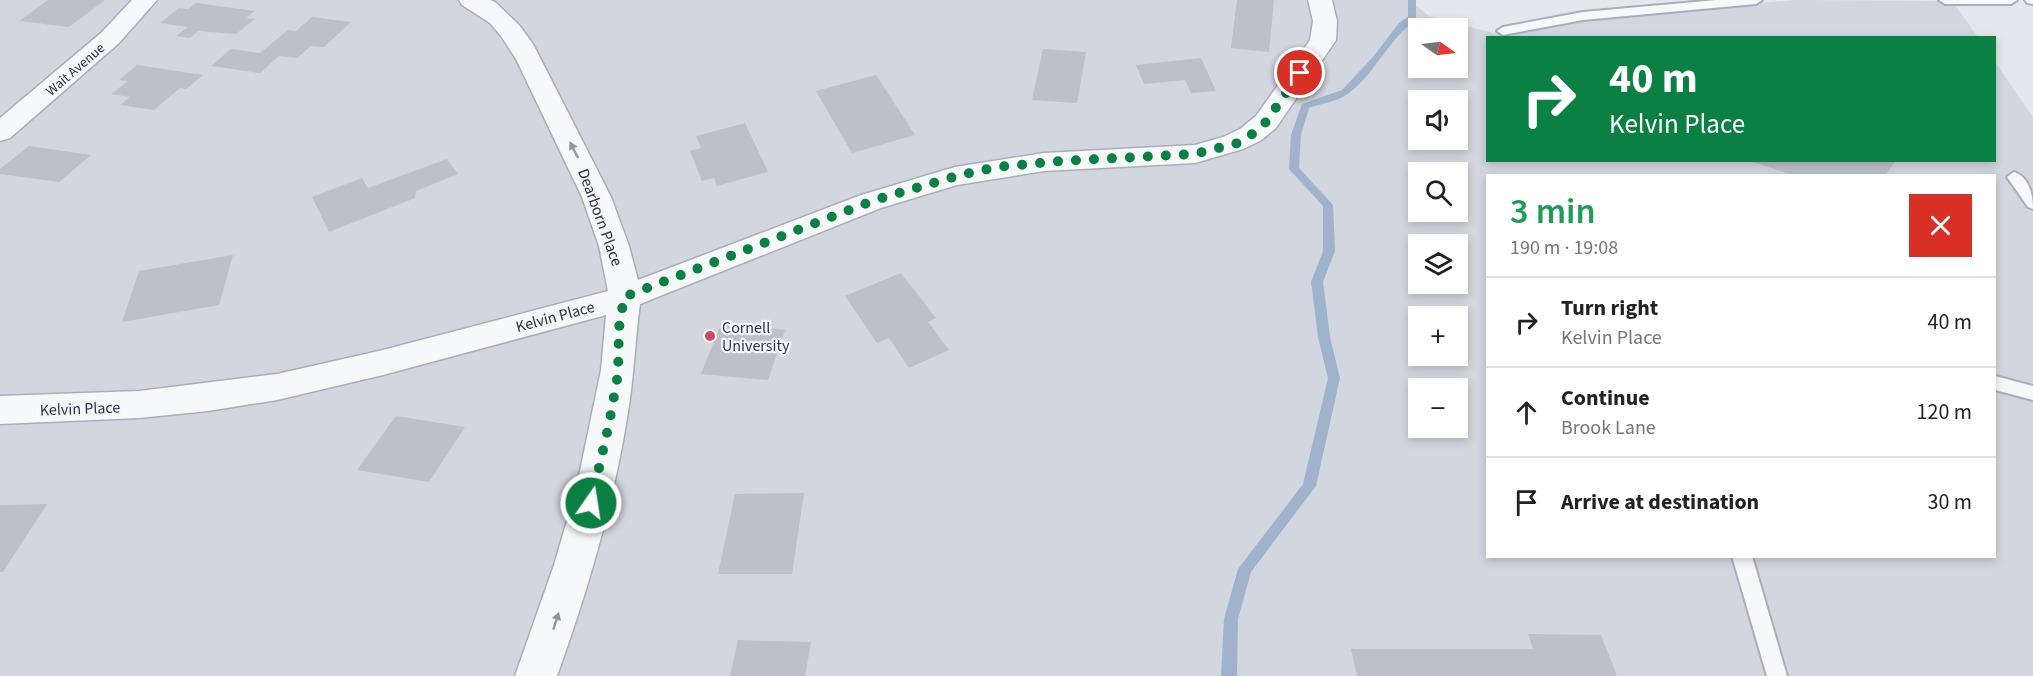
<!DOCTYPE html>
<meta charset="utf-8">
<style>
:root{--surface:#fff;--page:#f6f6f6;--text:#222;--muted:#767676;--line:#e0e0e0}
body{margin:0;font-family:"Source Sans 3",sans-serif;background:var(--page);color:var(--text);height:100vh;display:flex;flex-direction:column;font-size:22px;white-space:nowrap}
*{box-sizing:border-box;margin:0}
p{font-size:20px;color:var(--muted)}
.icon{flex:none;width:33px;height:33px;fill:none;stroke:currentColor;stroke-width:2;stroke-linecap:round;stroke-linejoin:round}
.map{position:relative;flex:1;overflow:hidden}
.details{position:absolute;left:1486px;top:174px;width:510px;height:384px;display:flex;flex-direction:column;background:var(--surface);border-radius:0px;box-shadow:0 3px 9px #0003}
.details>*{flex:none}
.banner{position:absolute;left:1486px;top:36px;width:510px;height:126px;border-radius:0px;box-shadow:0 3px 9px #0003;background:#0b8043;color:#fff;overflow:hidden}
.needle{width:39px;rotate:104deg}
.tools{position:absolute;left:1408px;top:18px;display:grid;gap:12px}
.tools a{display:grid;place-items:center;width:60px;height:60px;border-radius:0px;background:var(--surface);box-shadow:0 3px 9px #0003;font-size:30px}
.pin{position:absolute;display:grid;place-items:center;width:51px;height:51px;color:#fff;margin:-26px;border:3px solid #fff;border-radius:50%;box-shadow:0 2px 6px #0007}
.me{position:absolute;width:66px;margin:-33px;rotate:13deg;stroke-linejoin:round;filter:drop-shadow(0 0 4px #0008)}
.turn{display:flex;align-items:center;gap:21px;height:126px;padding:0 24px;font-size:27px}
.turn .icon{width:78px;height:78px;stroke-width:2.5}
.turn b{display:block;font-size:42px;line-height:51px}
.round{display:grid;place-items:center;flex:none;width:63px;height:63px;border-radius:0px;background:var(--page)}
.summary{display:flex;align-items:center;justify-content:space-between;height:102px;padding:0 24px}
h1{font-size:36px;font-weight:600;line-height:45px;color:#1e9e55}
ul{padding:0;list-style:none}
li{display:flex;align-items:center;gap:18px;height:90px;padding:0 24px;border-top:2px solid var(--line)}
li div{flex:1}
li b{display:block;font-size:22px}
li em{font-style:normal}
.map>svg:first-child{display:block}
.built{fill:#d2d6de;fill-rule:evenodd}
.lines{fill:none;stroke-linecap:round;stroke-linejoin:round}
.stream{fill:#9fb4cc;fill-rule:evenodd}
.building{fill:#bbc0ca}
.lane-casing{stroke:#a9aeb7;stroke-width:4}
.street-casing{stroke:#a9aeb7;stroke-width:3}
.lane{fill:#f7f8fa;fill-rule:evenodd}
.street{fill:#f7f8fa;fill-rule:evenodd}
.oneway{fill:#9196a0}
.route{stroke:#0b8043;stroke-width:10;stroke-dasharray:0 18}
.poi-dot{fill:#d1495b;stroke:#f4f6f9;stroke-width:2}
.labels{text-anchor:middle;stroke-width:4.5;stroke-linejoin:round;paint-order:stroke}
.far-street-label{font-size:14px;fill:#2b3445;stroke:#f4f6f9}
.street-label{font-size:16px;fill:#2b3445;stroke:#f4f6f9}
.poi-label{font-size:16px;fill:#2b3445;stroke:#f4f6f9;text-anchor:start}
</style>
<div class="map">
<svg width="2033" height="676" viewBox="0 0 2033 676">
<rect width="100%" height="100%" fill="#e4e7ec"/>
<!-- built -->
<path class="built" d="M0,0H1409L1429,16L1497,34L1599,16L1796,0L1952,1L1978,37L1488,38V160H1995V62L2033,117V676H0ZM1419,28H1458V68H1419ZM1419,100H1458V140H1419ZM1419,172H1458V212H1419ZM1488,176H1995V556H1488ZM1419,244H1458V284H1419ZM1419,316H1458V356H1419ZM1419,388H1458V428H1419Z"/>
<g class="lines">
<!-- stream -->
<path class="stream" d="M1408,0H1416V20C1389,38 1376,73 1349,93C1339,101 1321,104 1309,108L1301,135L1299,168L1333,205L1335,251L1323,282L1330,337L1340,378L1316,486L1251,572L1238,619L1237,676H1221L1224,619L1238,569L1303,484L1328,378L1318,337L1311,282L1323,251V206L1289,169L1291,135L1302,104L1342,90L1373,57L1399,23L1408,17Z"/>
</g>
<!-- building -->
<g class="building">
<polygon points="48,0 105,0 69,27 19,21"/>
<polygon points="1237,0 1274,0 1269,52 1231,48"/>
<polygon points="196,3 255,11 246,18 255,19 236,34 198,31 190,38 176,36 188,27 160,23 179,8 188,9"/>
<polygon points="312,17 351,22 324,47 311,46 297,58 279,56 260,73 211,66 231,49 260,53 288,30 296,31"/>
<polygon points="1043,49 1086,52 1077,103 1032,100"/>
<polygon points="1201,58 1216,91 1191,93 1185,80 1144,84 1136,65"/>
<polygon points="137,65 203,75 186,89 180,88 154,110 120,105 130,97 111,94 128,81 119,80"/>
<polygon points="876,75 915,135 852,153 816,91"/>
<polygon points="745,123 768,172 717,186 714,178 702,181 690,151 701,148 696,136"/>
<polygon points="29,146 91,155 59,182 0,174 0,169"/>
<polygon points="447,159 458,174 416,191 415,198 329,232 312,197 362,178 368,188"/>
<polygon points="1747,160 1896,160 1885,176 1795,176"/>
<polygon points="233,255 219,305 122,322 139,271"/>
<polygon points="901,273 936,318 928,322 949,350 909,368 889,338 877,343 845,296"/>
<polygon points="721,324 785,330 768,380 701,374"/>
<polygon points="396,416 465,427 429,482 357,470"/>
<polygon points="804,493 792,574 718,574 735,494"/>
<polygon points="47,504 3,572 0,572 0,505"/>
<polygon points="1528,634 1601,635 1617,676 1357,676 1351,649 1533,649"/>
<polygon points="738,640 811,642 805,676 730,676"/>
</g>
<g class="lines">
<!-- lane casing -->
<g class="lane-casing">
<g id="lane">
<polygon points="1717,0 1762,0 1756,4 1583,20 1503,35 1497,31 1503,27 1583,12"/>
<polygon points="1939,0 2017,0 2011,4 1945,4"/>
<polygon points="2025,0 2033,0 2033,4 2027,3"/>
<path d="M2014,172C2029,177 2033,195 2033,209L2028,207L2007,177Z"/>
<polygon points="1995,376 2033,386 2033,400 1995,390"/>
<polygon points="1732,556 1752,556 1787,676 1767,676"/>
</g>
</g>
<!-- street casing -->
<g class="street-casing">
<g id="street">
<polygon points="132,0 157,0 119,43 10,138 0,141 0,118 101,33"/>
<path d="M459,0H490L495,2L519,25L533,44L611,197L629,246L638,280L861,195L955,167L1044,153L1195,145L1223,137L1240,129L1256,116L1310,40L1313,21L1308,0H1332L1337,21L1336,40L1276,128L1260,141L1243,149L1195,163L1044,171L957,185L881,208L640,304C635,340 634,376 628,412C614,502 588,590 557,676H515L554,565L576,490L601,370L606,315L383,375L277,400L208,411L139,418L0,424V396L139,391L277,374L383,350L608,291L599,246L582,197L516,59L501,36L490,23L462,5Z"/>
</g>
</g>
<!-- lane -->
<use href="#lane" class="lane"/>
<!-- street -->
<use href="#street" class="street"/>
</g>
<!-- one-way arrows -->
<defs><path id="oneway-solid" d="M-6-.8H1V-3.2L6.5 0L1 3.2V.8H-6Z" transform="scale(1.5)"/></defs>
<g class="oneway">
<use href="#oneway-solid" transform="translate(574 150) rotate(-117)"/>
<use href="#oneway-solid" transform="translate(556 621) rotate(-72)"/>
</g>
<g class="lines">
<!-- route -->
<polyline class="route" points="591,503 609,424 618,374 619,328 624,297 875,200 957,176 997,167 1062,161 1195,154 1238,143 1254,133 1266,122 1300,73"/>
</g>
<!-- markers -->
<circle class="poi-dot" cx="710" cy="336" r="6"/>
<g class="labels">
<!-- far-street labels -->
<g class="far-street-label">
<text transform="translate(75 69) rotate(-41)" y="5">Wait Avenue</text>
</g>
<!-- street labels -->
<g class="street-label">
<text transform="translate(601 217) rotate(70)" y="6">Dearborn Place</text>
<text transform="translate(555 316) rotate(-15)" y="6">Kelvin Place</text>
<text transform="translate(80 408) rotate(-2)" y="6">Kelvin Place</text>
</g>
<!-- poi labels -->
<g class="poi-label">
<text x="722" y="333">Cornell<tspan x="722" dy="18">University</tspan></text>
</g>
</g>
</svg>
<div class="tools">
<a><svg class="needle" viewBox="-14 -14 28 28"><path d="M0-13l5 13h-10z" fill="#e53935"/><path d="M0 13l5-13h-10z" fill="#767676"/></svg></a>
<a><svg class="icon" aria-label="sound" viewBox="0 0 24 24"><path d="M4 9h4l5-4v14l-5-4H4zM17 9q2 3 0 6"/></svg></a>
<a><svg class="icon" aria-label="search" viewBox="0 0 24 24"><circle cx="10" cy="10" r="6"/><path d="M15 15l6 6"/></svg></a>
<a><svg class="icon" aria-label="layers" viewBox="0 0 24 24"><path d="M12 4l9 5-9 5-9-5zM3 14l9 5 9-5"/></svg></a>
<a>+</a>
<a>−</a>
</div>
<div class="pin" style="left:1300px;top:73px;background:#d93025"><svg class="icon" aria-label="arrive" viewBox="0 0 24 24"><path d="M6 21V4h12l-3 4 3 4H6"/></svg></div>
<svg class="me" style="left:591px;top:503px" viewBox="-20 -20 40 40"><circle r="17" fill="#0b8043" stroke="#fff" stroke-width="3"/><path d="M0-11L8 9 0 5-8 9z" fill="#fff"/></svg>
<div class="banner">
<div class="turn"><svg class="icon" aria-label="right" viewBox="0 0 24 24"><path d="M7 20v-9h11M14 6l5 5-5 5"/></svg><div><b>40 m</b>Kelvin Place</div></div>
</div>
<section class="details">
<div class="summary"><div><h1>3 min</h1><p>190 m · 19:08</p></div><a class="round" style="background:#d93025;color:#fff"><svg class="icon" aria-label="close" viewBox="0 0 24 24"><path d="M6 6l12 12M18 6L6 18"/></svg></a></div>
<ul>
<li><svg class="icon" aria-label="right" viewBox="0 0 24 24"><path d="M7 20v-9h11M14 6l5 5-5 5"/></svg><div><b>Turn right</b><p>Kelvin Place</p></div><em>40 m</em></li>
<li><svg class="icon" aria-label="ahead" viewBox="0 0 24 24"><path d="M12 20V5M6 11l6-6 6 6"/></svg><div><b>Continue</b><p>Brook Lane</p></div><em>120 m</em></li>
<li><svg class="icon" aria-label="arrive" viewBox="0 0 24 24"><path d="M6 21V4h12l-3 4 3 4H6"/></svg><div><b>Arrive at destination</b></div><em>30 m</em></li>
</ul>
</section>
</div>
